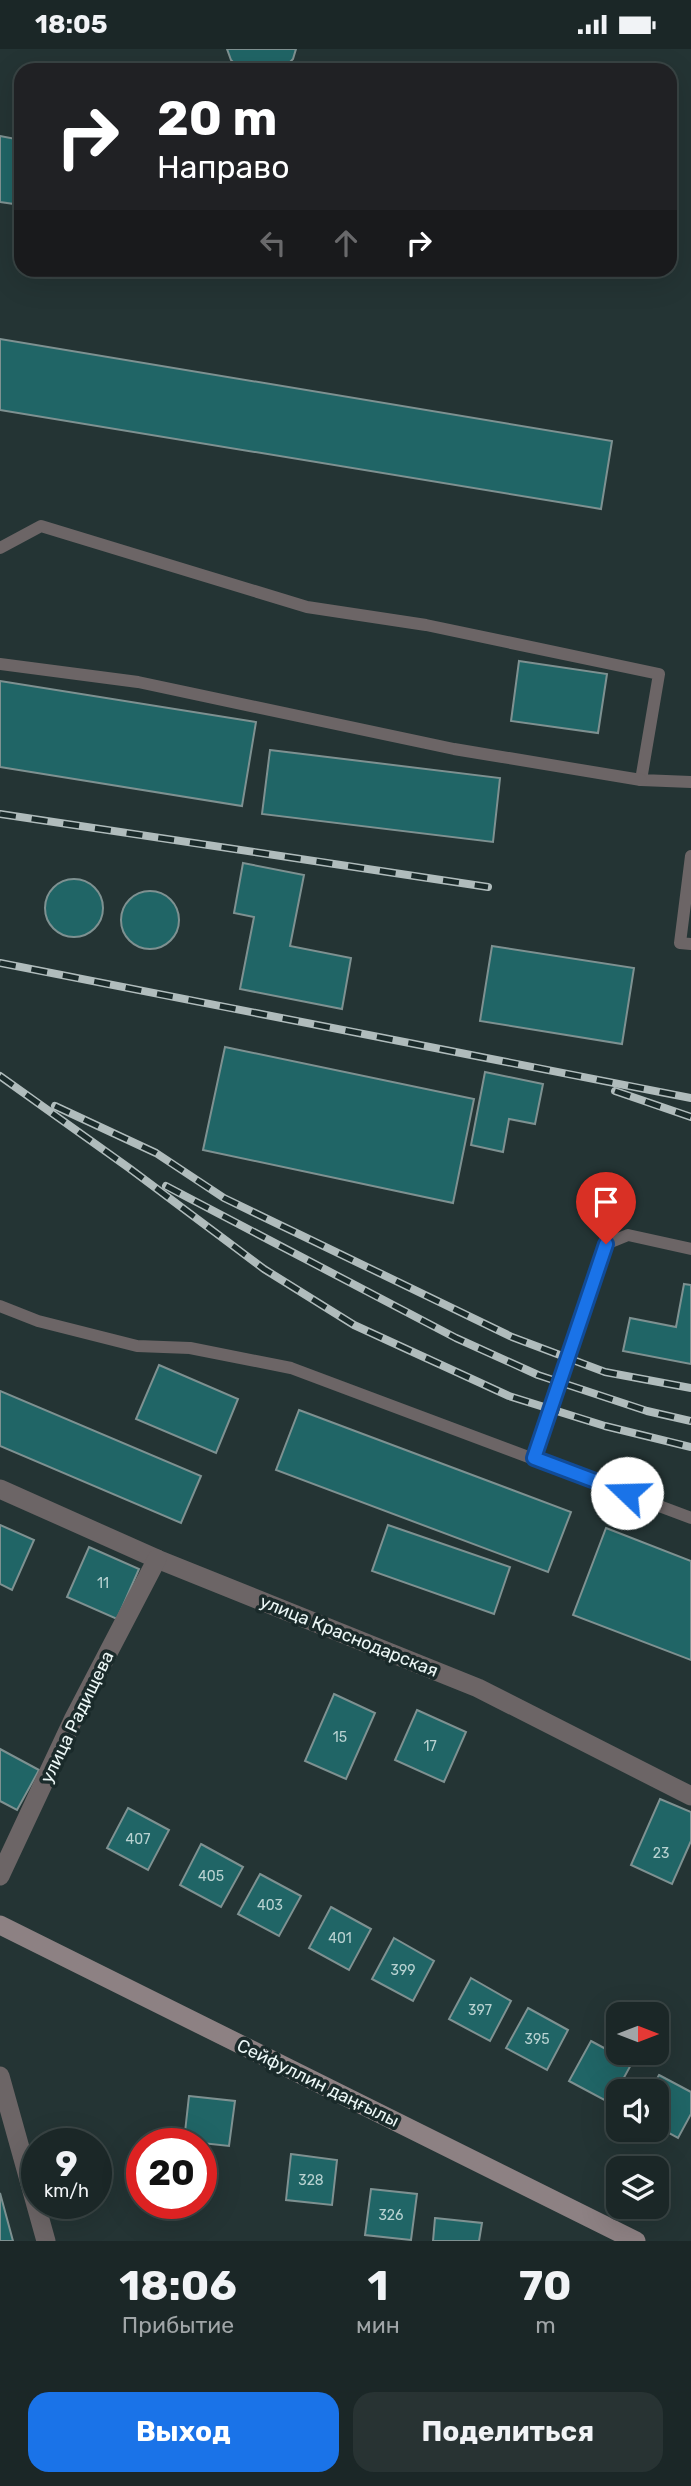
<!DOCTYPE html>
<html lang="ru">
<meta charset="utf-8">
<style>
:root{--surface:#1b2727;--page:#283333;--text:#f1f3f6;--muted:#a0a5a7;--line:#394444;--accent:#1a73e8}
body{margin:0;font-family:Rubik,sans-serif;background:var(--page);color:var(--text);height:100vh;display:flex;flex-direction:column;font-size:26px;white-space:nowrap}
*{box-sizing:border-box;margin:0}
p{font-size:23px;color:var(--muted)}
.icon{flex:none;width:38px;height:38px;fill:none;stroke:currentColor;stroke-width:2;stroke-linecap:round;stroke-linejoin:round}
.map{position:relative;height:2192px;overflow:hidden}
.panel{display:flex;flex-direction:column;background:var(--surface);flex:1}
.panel>*{flex:none}
.top-card{position:absolute;left:14px;top:14px;width:663px;height:214px;border-radius:21px;box-shadow:0 7px 28px #0002,0 0 0 2px var(--line);background:#202124;color:#fff;overflow:hidden}
.needle{width:46px;rotate:90deg}
.controls{position:absolute;left:606px;top:1953px;display:grid;gap:14px}
.controls a{display:grid;place-items:center;width:63px;height:63px;border-radius:14px;background:var(--surface);box-shadow:0 7px 28px #0002,0 0 0 2px var(--line);font-size:35px}
.speed{position:absolute;left:21px;top:2079px;display:flex;gap:14px;font-size:35px;font-weight:700;text-align:center}
.speed>*{display:grid;place-content:center;width:91px;height:91px;border-radius:50%;background:var(--surface);box-shadow:0 7px 28px #0002,0 0 0 2px var(--line);line-height:1}
.speed small{font-size:18px;font-weight:400}
.speed .limit{border:10px solid #d22;background:#fff;color:#111}
.pin{position:absolute;display:grid;place-items:center;width:60px;height:60px;color:#fff;margin:-72px -30px;border-radius:50% 50% 50% 0;rotate:-45deg;box-shadow:0 0 7px #0007}
.pin .icon{rotate:45deg}
.me{position:absolute;width:77px;margin:-38px;rotate:291deg;stroke-linejoin:round;filter:drop-shadow(0 0 5px #0008)}
.turn{display:flex;align-items:center;gap:24px;height:147px;padding:0 28px;font-size:32px}
.turn .icon{width:91px;height:91px;stroke-width:2.5}
.turn b{display:block;font-size:49px;line-height:60px}
.lanes{display:flex;align-items:center;height:66px;padding:0 28px;background:#0003;justify-content:center;gap:35px;direction:ltr}
.lanes .off{opacity:.35}
.eta{display:flex;justify-content:space-evenly;align-items:center;height:119px;text-align:center}
.eta b{font-size:42px;font-weight:700;line-height:49px}
.cta{display:flex;gap:14px;margin-top:auto;padding:14px 28px}
.cta a{flex:1;height:80px;border-radius:21px;background:var(--accent);color:#fff;font-size:28px;font-weight:700;line-height:80px;text-align:center}
.cta a+a{background:var(--page);color:var(--text)}
.status{display:flex;justify-content:space-between;align-items:center;height:49px;padding:0 35px;background:var(--surface);direction:ltr}
.status svg{height:19px;fill:currentColor}
.map>svg:first-child{display:block}
.building{fill:#206566;stroke:#7e9191;stroke-width:2}
.lines{fill:none;stroke-linecap:round;stroke-linejoin:round}
.service{stroke:#6c6566;stroke-width:12}
.minor{stroke:#6c6566;stroke-width:19}
.secondary{stroke:#8d8183;stroke-width:19}
.rail-casing{stroke:#b0bcbc;stroke-width:8}
.rail{stroke:#1a2a2a;stroke-width:5;stroke-dasharray:16;stroke-linecap:butt}
.route-casing{stroke:#114b97;stroke-width:18}
.route{stroke:#1a73e8;stroke-width:12}
.labels{text-anchor:middle;stroke-width:7;stroke-linejoin:round;paint-order:stroke}
.number-label{font-size:14px;fill:#b8d2d1}
.street-label{font-size:18px;fill:#ebf6f5;stroke:#1a2a2a}
</style>
<div class="status"><b>18:05</b><svg viewBox="0 0 49 12"><path d="M0 12V9h3v3zM5 12V6h3v6zM10 12V3h3v9zM15 12V0h3v12zM26 1h20v11H26zM47 4h2v5h-2z"/></svg></div>
<div class="map">
<svg width="691" height="2192" viewBox="0 0 691 2192">
<rect width="100%" height="100%" fill="#243434"/>
<!-- building -->
<g class="building">
<polygon points="227,0 296,0 293,10 282,21 241,21 231,11"/>
<polygon points="0,87 21,91 21,156 0,153"/>
<polygon points="0,290 612,392 601,460 0,361"/>
<polygon points="519,612 607,625 598,684 511,672"/>
<polygon points="0,632 256,673 242,757 0,718"/>
<polygon points="270,701 500,729 493,793 262,765"/>
<polygon points="243,814 304,826 290,897 351,909 342,960 240,940 254,868 234,864"/>
<circle cx="74" cy="859" r="29"/>
<circle cx="150" cy="871" r="29"/>
<polygon points="492,897 634,919 622,995 480,972"/>
<polygon points="225,998 474,1050 453,1154 203,1101"/>
<polygon points="485,1023 543,1035 535,1075 509,1070 503,1103 471,1096"/>
<polygon points="684,1235 691,1236 691,1315 623,1302 630,1269 676,1278"/>
<polygon points="159,1316 238,1350 216,1404 136,1370"/>
<polygon points="0,1342 201,1427 181,1474 0,1397"/>
<polygon points="299,1361 571,1463 548,1523 276,1421"/>
<polygon points="0,1476 34,1491 12,1541 0,1535"/>
<polygon points="388,1476 510,1518 494,1565 372,1522"/>
<polygon points="606,1479 691,1512 691,1611 573,1566"/>
<polygon points="89,1498 139,1520 117,1570 67,1548"/>
<polygon points="334,1645 375,1664 346,1730 305,1712"/>
<polygon points="417,1661 466,1683 444,1733 395,1711"/>
<polygon points="0,1700 39,1721 17,1761 0,1752"/>
<polygon points="660,1750 691,1763 691,1792 672,1835 631,1816"/>
<polygon points="128,1759 169,1781 148,1821 107,1799"/>
<polygon points="201,1795 243,1818 221,1858 180,1836"/>
<polygon points="260,1825 301,1847 279,1887 238,1865"/>
<polygon points="331,1858 371,1880 349,1921 309,1899"/>
<polygon points="394,1889 434,1912 413,1952 372,1930"/>
<polygon points="471,1929 511,1952 490,1992 449,1970"/>
<polygon points="528,1959 568,1981 547,2021 506,1999"/>
<polygon points="591,1992 632,2014 610,2054 569,2032"/>
<polygon points="659,2026 691,2043 691,2065 678,2089 656,2077 656,2042 650,2042"/>
<polygon points="189,2047 235,2052 229,2097 184,2092"/>
<polygon points="291,2105 337,2111 332,2156 286,2151"/>
<polygon points="371,2140 417,2145 411,2191 365,2186"/>
<polygon points="0,2144 13,2192 0,2192"/>
<polygon points="435,2169 482,2174 479,2192 433,2192"/>
</g>
<g class="lines">
<!-- service -->
<g class="service">
<polyline points="0,499 41,477 307,558 426,576 659,625 641,731 691,733"/>
<polyline points="0,615 138,633 454,700 641,731"/>
<polyline points="691,807 680,894 691,895"/>
<polyline points="0,1257 38,1272 137,1297 190,1299 291,1319 691,1469"/>
<polyline points="534,1409 606,1195 628,1186 691,1200"/>
</g>
<!-- minor -->
<g class="minor">
<polyline points="0,1440 157,1510 478,1639 691,1747"/>
<polyline points="0,1827 73,1671 157,1510"/>
<polyline points="0,2027 46,2192"/>
</g>
<!-- secondary -->
<polyline class="secondary" points="0,1876 636,2192"/>
<!-- rail casing -->
<g class="rail-casing">
<g id="rail">
<polyline points="0,765 488,838"/>
<polyline points="0,914 691,1049"/>
<polyline points="0,1027 129,1119 264,1220 354,1276 509,1347 605,1377 691,1398"/>
<polyline points="615,1042 691,1068"/>
<polyline points="55,1057 156,1104 224,1149 512,1288 605,1323 691,1339"/>
<polyline points="166,1137 456,1289 538,1326 647,1362 691,1372"/>
</g>
</g>
<!-- rail -->
<use href="#rail" class="rail"/>
</g>
<g class="lines">
<!-- route casing -->
<g class="route-casing">
<polyline id="route" points="606,1195 534,1409 627,1444"/>
</g>
<!-- route -->
<use href="#route" class="route"/>
</g>
<g class="labels">
<!-- number labels -->
<g class="number-label">
<text x="103" y="1539">11</text>
<text x="340" y="1693">15</text>
<text x="430" y="1702">17</text>
<text x="138" y="1795">407</text>
<text x="661" y="1809">23</text>
<text x="211" y="1832">405</text>
<text x="270" y="1861">403</text>
<text x="340" y="1894">401</text>
<text x="403" y="1926">399</text>
<text x="480" y="1966">397</text>
<text x="537" y="1995">395</text>
<text x="311" y="2136">328</text>
<text x="391" y="2171">326</text>
</g>
<!-- street labels -->
<g class="street-label">
<text transform="translate(349 1587) rotate(22)" y="6">улица Краснодарская</text>
<text transform="translate(77 1668) rotate(-64)" y="6">улица Радищева</text>
<text transform="translate(318 2034) rotate(26)" y="6">Сейфуллин даңғылы</text>
</g>
</g>
</svg>
<div class="controls">
<a><svg class="needle" viewBox="-14 -14 28 28"><path d="M0-13l5 13h-10z" fill="#e53935"/><path d="M0 13l5-13h-10z" fill="#a0a5a7"/></svg></a>
<a><svg class="icon" aria-label="sound" viewBox="0 0 24 24"><path d="M4 9h4l5-4v14l-5-4H4zM17 9q2 3 0 6"/></svg></a>
<a><svg class="icon" aria-label="layers" viewBox="0 0 24 24"><path d="M12 4l9 5-9 5-9-5zM3 14l9 5 9-5"/></svg></a>
</div>
<div class="speed"><div>9<small>km/h</small></div><div class="limit">20</div></div>
<div class="pin" style="left:606px;top:1195px;background:#d93025"><svg class="icon" aria-label="arrive" viewBox="0 0 24 24"><path d="M6 21V4h12l-3 4 3 4H6"/></svg></div>
<svg class="me" style="left:627px;top:1444px" viewBox="-20 -20 40 40"><circle r="19" fill="#fff"/><path d="M0-13L10 11 0 6-10 11z" fill="#1a73e8"/></svg>
<div class="top-card">
<div class="turn"><svg class="icon" aria-label="right" viewBox="0 0 24 24"><path d="M7 20v-9h11M14 6l5 5-5 5"/></svg><div><b>20 m</b>Направо</div></div>
<div class="lanes"><svg class="icon off" aria-label="left" viewBox="0 0 24 24"><path d="M17 20v-9H6M10 6l-5 5 5 5"/></svg><svg class="icon off" aria-label="ahead" viewBox="0 0 24 24"><path d="M12 20V5M6 11l6-6 6 6"/></svg><svg class="icon" aria-label="right" viewBox="0 0 24 24"><path d="M7 20v-9h11M14 6l5 5-5 5"/></svg></div>
</div>
</div>
<section class="panel">
<div class="eta">
<div><b>18:06</b><p>Прибытие</p></div>
<div><b>1</b><p>мин</p></div>
<div><b>70</b><p>m</p></div>
</div>
<div class="cta"><a>Выход</a><a>Поделиться</a></div>
</section>
